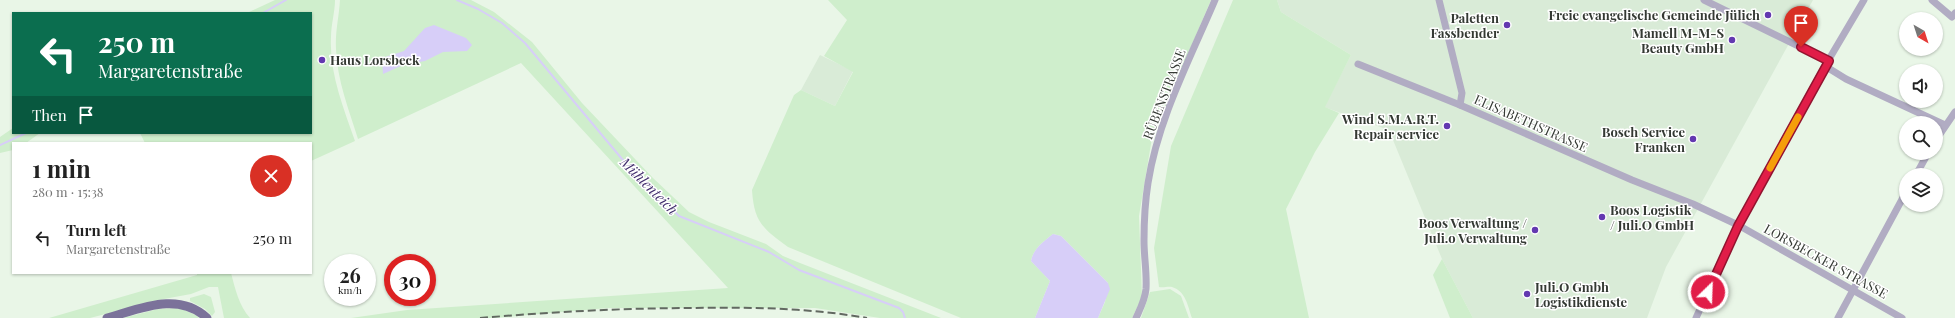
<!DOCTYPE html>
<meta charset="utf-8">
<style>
:root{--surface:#fff;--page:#f2f2f2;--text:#222;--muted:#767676}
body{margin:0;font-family:"Playfair Display",serif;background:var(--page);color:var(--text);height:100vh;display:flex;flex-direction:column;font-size:15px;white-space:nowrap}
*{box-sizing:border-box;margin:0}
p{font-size:13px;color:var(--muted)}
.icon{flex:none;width:22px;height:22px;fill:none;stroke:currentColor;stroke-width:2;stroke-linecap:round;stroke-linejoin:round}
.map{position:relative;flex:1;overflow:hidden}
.sheet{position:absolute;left:12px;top:142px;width:300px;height:132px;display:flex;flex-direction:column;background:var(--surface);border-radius:0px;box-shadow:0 1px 3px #0004}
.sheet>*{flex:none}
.hud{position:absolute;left:12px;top:12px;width:300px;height:122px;border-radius:0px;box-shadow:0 1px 3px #0004;background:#0b6e4f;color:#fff;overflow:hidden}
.needle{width:26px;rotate:141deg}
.fabs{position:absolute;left:1899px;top:12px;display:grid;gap:8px}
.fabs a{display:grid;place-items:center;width:44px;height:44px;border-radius:50%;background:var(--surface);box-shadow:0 1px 3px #0004;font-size:20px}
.speed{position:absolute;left:324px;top:254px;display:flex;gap:8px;font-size:20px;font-weight:700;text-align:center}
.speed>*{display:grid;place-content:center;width:52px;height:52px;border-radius:50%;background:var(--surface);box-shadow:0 1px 3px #0004;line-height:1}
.speed small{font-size:10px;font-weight:400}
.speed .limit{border:6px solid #d22;background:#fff;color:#111}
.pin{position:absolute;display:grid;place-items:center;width:34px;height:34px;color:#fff;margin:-41px -17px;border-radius:50% 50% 50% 0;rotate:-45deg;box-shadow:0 0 4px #0007}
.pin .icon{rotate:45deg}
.me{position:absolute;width:44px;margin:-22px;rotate:24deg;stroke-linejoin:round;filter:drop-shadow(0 0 3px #0008)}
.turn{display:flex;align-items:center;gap:14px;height:84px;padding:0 20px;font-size:18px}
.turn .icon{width:52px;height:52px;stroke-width:2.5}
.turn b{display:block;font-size:28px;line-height:34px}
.then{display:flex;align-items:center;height:38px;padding:0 20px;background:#0003;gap:8px;font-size:15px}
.round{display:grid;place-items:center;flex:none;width:42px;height:42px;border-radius:21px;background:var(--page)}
.headline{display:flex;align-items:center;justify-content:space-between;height:68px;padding:0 20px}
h1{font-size:24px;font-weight:700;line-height:30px}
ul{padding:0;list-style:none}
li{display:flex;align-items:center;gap:12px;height:56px;padding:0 20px}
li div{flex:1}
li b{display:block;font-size:15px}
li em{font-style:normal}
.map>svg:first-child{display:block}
.built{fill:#d9ebd7}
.green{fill:#cfeecc}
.water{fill:#d7cef8}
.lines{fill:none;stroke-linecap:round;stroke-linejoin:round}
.stream{stroke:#d7cef8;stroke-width:2}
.minor{stroke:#b1acc3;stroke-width:7}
.major{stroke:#7b729a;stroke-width:9}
.rail{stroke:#626961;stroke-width:2;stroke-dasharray:8 4;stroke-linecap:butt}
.route-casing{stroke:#92132f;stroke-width:10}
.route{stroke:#e11d48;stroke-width:7}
.slow{stroke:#f59e0b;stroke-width:7}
.poi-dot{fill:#6338b0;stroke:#fff;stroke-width:1.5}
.labels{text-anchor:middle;stroke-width:3;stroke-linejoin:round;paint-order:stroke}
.poi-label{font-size:13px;font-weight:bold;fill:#343933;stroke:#fff;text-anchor:end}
.street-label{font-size:13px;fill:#343933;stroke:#fff}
.water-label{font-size:14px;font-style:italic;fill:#422f6d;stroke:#fff}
</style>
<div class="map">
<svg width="1955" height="318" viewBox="0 0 1955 318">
<rect width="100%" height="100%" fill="#e9f6e7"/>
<!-- built -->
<g class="built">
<polygon points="1277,0 1813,0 1666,267 1647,318 1473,318 1442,259 1393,140 1383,128 1324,107 1351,55 1281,12"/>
<polygon points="820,55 853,71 835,106 801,90"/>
</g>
<!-- green -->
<g class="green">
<path d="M275,0H335C335,12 331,24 331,37C329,72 343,107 355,141L311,161V143H145L140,133H311V13H247Z"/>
<path d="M340,0H471L494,12L532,42L582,103L653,178L689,212L709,222L766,244L783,256L800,263L941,318H880L815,308H608L493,318H351L407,310L728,288L521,63L358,139C349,110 337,80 336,49C335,32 339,17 340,0Z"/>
<path d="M828,0H1211L1152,138L1139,216L1142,297L1132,318H1098L1105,302L1108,283L1061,236L1053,234C1044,241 1033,249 1031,261L1050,281L1035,318H961L788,247C763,229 754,222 752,190L794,95L801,90L835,106L853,72L824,56L847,20Z"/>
<path d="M1233,0H1277L1281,12L1351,55L1325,107L1339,113L1315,152L1286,209L1309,318H1192C1188,307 1186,291 1172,287C1168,286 1164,288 1159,287L1154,248L1171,146Z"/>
<polygon points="13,128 13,133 40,133 26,143 13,143 13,150 0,153 0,137"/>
<polygon points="1442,259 1473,318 1450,318 1433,275"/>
<path d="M197,273H231C235,288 239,306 250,318H224L218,287H209L191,294L164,299L90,318H49L197,275Z"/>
<polygon points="1170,289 1181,296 1189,318 1141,318 1150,292"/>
<polygon points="204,294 211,297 215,312 212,316 205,309 190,301 190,298"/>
<polygon points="179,308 196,315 199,318 123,318 158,309"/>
</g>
<!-- water -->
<g class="water">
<polygon points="434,25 466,38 472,45 467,51 443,52 425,61 403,65 383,74 382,58 404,51 425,28"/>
<path d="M1053,234L1061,236L1108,283L1110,289L1098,318H1035L1050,281L1031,261C1033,249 1044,241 1053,234Z"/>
</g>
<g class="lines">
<!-- stream -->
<g class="stream">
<polyline points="457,0 478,9 502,23 525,43 622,159 679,216 769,252 799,270 899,308 903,312 905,318"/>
<polyline points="263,13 286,0"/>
<polyline points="0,145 26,133"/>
</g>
<!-- minor -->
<g class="minor">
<polyline points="1439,0 1462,93 1460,105"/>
<polyline points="1704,0 1829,61"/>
<polyline points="1932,0 1952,17 1955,13"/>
<polyline points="1358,64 1460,105 1632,180 1693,204 1738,225 1902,318"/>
<polyline points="1825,66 1846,79 1945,125"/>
<polyline points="1936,140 1955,112"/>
<polyline points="1916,175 1928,153"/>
<path d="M1136,318C1140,309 1145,300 1146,289C1147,273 1144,257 1144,241C1144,221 1145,202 1148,183C1158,119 1190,59 1215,0"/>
<polyline points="1696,318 1738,225 1825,66 1864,0"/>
<polyline points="1838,318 1906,192"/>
</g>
<!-- major -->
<path class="major" d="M107,318C140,309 178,291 207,318"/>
<!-- rail -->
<path class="rail" d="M480,318C551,312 623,308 695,308C753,307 810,308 867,318"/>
</g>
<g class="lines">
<!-- route casing -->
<g class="route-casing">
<polyline id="route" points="1708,292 1738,226 1829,61 1801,47"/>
</g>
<!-- route -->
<use href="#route" class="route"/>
<!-- slow -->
<polyline class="slow" points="1770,168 1798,117"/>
</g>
<!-- markers -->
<g class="poi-dot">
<circle cx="1768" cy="15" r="4"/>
<circle cx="1507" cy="25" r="4"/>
<circle cx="1732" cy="40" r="4"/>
<circle cx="322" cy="60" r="4"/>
<circle cx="1447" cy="126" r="4"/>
<circle cx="1693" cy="139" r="4"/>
<circle cx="1602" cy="217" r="4"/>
<circle cx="1535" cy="230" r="4"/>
<circle cx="1527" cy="294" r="4"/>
</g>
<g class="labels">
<!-- poi labels -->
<g class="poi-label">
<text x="1760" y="20">Freie evangelische Gemeinde Jülich</text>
<text x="1499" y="23">Paletten<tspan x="1499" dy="15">Fassbender</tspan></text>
<text x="1724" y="38">Mamell M-M-S<tspan x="1724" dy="15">Beauty GmbH</tspan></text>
<text x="330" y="65" text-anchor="start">Haus Lorsbeck</text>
<text x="1439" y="124">Wind S.M.A.R.T.<tspan x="1439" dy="15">Repair service</tspan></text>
<text x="1685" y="137">Bosch Service<tspan x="1685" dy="15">Franken</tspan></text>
<text x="1610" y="215" text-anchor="start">Boos Logistik<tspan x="1610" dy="15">/ Juli.O GmbH</tspan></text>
<text x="1527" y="228">Boos Verwaltung /<tspan x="1527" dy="15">Juli.o Verwaltung</tspan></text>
<text x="1535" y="292" text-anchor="start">Juli.O Gmbh<tspan x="1535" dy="15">Logistikdienste</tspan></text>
</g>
<!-- street labels -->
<g class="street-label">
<text transform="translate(1164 94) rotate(-69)" y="5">RÜBENSTRASSE</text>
<text transform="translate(1531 123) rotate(24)" y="5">ELISABETHSTRASSE</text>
<text transform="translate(1826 261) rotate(29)" y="5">LORSBECKER STRASSE</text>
</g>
<!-- water labels -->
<g class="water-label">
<text transform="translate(649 186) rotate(45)" y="5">Mühlenteich</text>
</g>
</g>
</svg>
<div class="fabs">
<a><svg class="needle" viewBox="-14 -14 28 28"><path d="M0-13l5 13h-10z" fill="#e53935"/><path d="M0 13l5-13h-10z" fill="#767676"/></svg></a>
<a><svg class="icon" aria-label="sound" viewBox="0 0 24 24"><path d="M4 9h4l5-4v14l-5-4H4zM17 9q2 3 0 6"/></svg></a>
<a><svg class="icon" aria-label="search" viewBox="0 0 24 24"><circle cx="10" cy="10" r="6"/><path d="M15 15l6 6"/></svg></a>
<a><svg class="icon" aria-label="layers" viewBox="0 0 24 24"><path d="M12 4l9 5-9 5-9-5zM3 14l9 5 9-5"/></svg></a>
</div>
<div class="speed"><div>26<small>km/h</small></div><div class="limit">30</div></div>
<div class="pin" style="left:1801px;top:47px;background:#d93025"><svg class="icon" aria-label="arrive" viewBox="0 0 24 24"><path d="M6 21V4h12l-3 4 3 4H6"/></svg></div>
<svg class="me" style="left:1708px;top:292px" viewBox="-20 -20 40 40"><circle r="17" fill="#e11d48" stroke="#fff" stroke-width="3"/><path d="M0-11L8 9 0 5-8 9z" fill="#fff"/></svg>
<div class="hud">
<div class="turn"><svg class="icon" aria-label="left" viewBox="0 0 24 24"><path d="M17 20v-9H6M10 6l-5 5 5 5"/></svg><div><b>250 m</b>Margaretenstraße</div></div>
<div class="then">Then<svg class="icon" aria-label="arrive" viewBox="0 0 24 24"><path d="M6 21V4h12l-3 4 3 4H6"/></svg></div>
</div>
<section class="sheet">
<div class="headline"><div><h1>1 min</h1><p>280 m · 15:38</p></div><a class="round" style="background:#d93025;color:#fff"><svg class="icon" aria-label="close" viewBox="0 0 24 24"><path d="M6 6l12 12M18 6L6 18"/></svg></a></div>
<ul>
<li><svg class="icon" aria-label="left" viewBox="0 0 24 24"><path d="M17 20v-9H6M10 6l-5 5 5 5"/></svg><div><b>Turn left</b><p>Margaretenstraße</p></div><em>250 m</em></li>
</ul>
</section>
</div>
